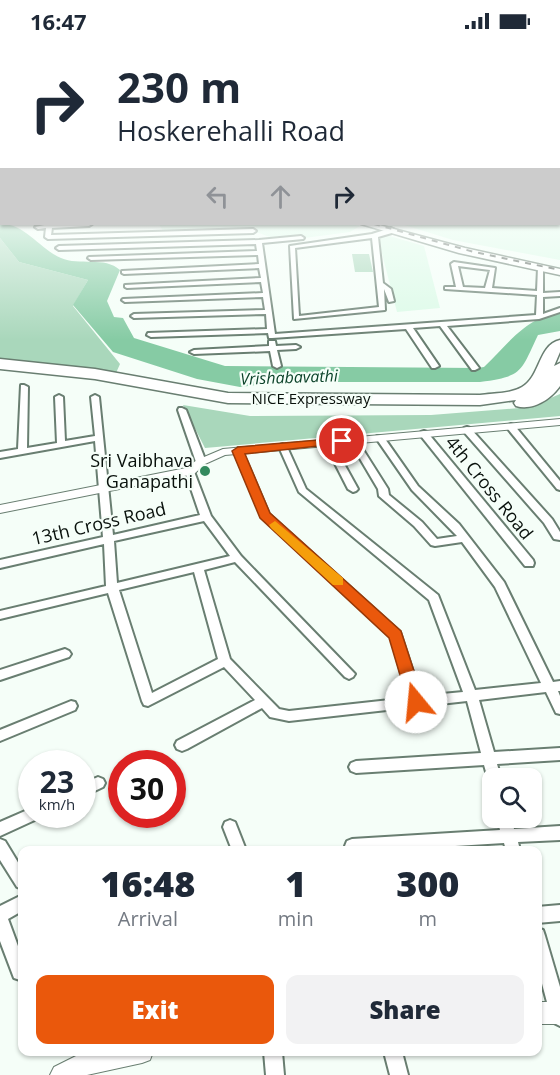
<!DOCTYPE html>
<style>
:root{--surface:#fff;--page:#f2f2f3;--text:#1f2937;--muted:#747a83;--accent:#ea580c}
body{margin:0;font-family:"Open Sans",sans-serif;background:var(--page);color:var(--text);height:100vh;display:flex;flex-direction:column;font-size:22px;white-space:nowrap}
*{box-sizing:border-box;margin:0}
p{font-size:20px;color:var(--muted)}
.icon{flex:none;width:33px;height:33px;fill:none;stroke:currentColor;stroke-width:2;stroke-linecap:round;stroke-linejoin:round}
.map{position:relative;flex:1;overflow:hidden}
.panel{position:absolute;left:18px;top:804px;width:524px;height:210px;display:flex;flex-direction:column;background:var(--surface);border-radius:12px;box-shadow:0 2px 4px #0004}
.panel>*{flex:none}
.guide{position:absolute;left:0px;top:0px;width:561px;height:183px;box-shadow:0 2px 4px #0004;background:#fff;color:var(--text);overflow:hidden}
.fabs{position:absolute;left:482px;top:726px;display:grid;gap:12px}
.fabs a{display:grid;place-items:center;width:60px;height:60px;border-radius:12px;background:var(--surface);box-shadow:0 2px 4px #0004;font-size:30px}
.speed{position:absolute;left:18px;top:708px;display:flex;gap:12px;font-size:30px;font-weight:700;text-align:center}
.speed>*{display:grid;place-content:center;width:78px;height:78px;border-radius:50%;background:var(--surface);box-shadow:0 2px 4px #0004;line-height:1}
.speed small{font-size:15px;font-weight:400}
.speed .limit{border:9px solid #d22;background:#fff;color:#111}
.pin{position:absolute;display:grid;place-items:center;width:51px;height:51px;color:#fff;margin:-26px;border:3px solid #fff;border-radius:50%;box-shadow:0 2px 6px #0007}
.me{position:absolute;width:66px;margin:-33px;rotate:343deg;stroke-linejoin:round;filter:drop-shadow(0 0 4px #0008)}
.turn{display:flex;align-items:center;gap:21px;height:126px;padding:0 18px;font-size:27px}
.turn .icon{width:78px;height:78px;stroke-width:2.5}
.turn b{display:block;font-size:42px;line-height:51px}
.lanes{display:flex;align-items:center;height:57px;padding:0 18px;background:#0003;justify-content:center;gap:30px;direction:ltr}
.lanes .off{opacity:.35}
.eta{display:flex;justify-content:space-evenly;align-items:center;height:102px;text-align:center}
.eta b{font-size:36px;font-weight:800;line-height:42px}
.action{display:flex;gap:12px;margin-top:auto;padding:12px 18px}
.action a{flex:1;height:69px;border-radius:12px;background:var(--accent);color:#fff;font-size:24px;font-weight:800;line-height:69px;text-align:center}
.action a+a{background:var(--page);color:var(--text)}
.status{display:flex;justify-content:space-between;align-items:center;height:42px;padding:0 30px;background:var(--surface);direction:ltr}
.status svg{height:16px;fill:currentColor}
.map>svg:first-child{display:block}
.built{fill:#dbfae7}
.green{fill:#a9d7bb}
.water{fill:#86cba4}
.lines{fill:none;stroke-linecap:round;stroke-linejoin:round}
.minor-casing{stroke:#697e71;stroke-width:4}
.tertiary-casing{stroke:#697e71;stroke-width:2}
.trunk-casing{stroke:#697e71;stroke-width:3}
.motorway-casing{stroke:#697e71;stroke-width:3}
.minor{fill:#fff;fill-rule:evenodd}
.tertiary{fill:#fff;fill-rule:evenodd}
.trunk{fill:#fff;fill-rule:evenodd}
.motorway{fill:#fff;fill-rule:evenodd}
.rail{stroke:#59625c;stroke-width:2;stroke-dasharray:6 6;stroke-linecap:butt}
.route{fill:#ea580c;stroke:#983908;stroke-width:1.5}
.slow{fill:#f59e0b}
.poi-dot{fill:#338a5e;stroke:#f5fef8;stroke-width:2}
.labels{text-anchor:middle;stroke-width:4.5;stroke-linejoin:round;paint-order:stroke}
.far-street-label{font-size:15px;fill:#09110c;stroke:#f5fef8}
.far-water-label{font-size:16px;font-style:italic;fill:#0c432a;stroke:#f5fef8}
.poi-label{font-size:18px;fill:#09110c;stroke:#f5fef8;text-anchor:end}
.street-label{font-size:18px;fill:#09110c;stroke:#f5fef8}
</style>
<div class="status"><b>16:47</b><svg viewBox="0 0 49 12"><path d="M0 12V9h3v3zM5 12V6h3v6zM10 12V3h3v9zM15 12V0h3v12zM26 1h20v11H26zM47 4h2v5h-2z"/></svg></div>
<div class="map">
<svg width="560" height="1033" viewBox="0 0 560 1033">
<rect width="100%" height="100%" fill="#f5fef8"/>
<!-- built -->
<g class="built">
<polygon points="560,153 560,218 453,198 401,182 560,182"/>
<polygon points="159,182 351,182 360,184 350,190 281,199 253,189 164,191"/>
<polygon points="386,193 424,204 440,266 397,270 378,196"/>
</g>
<!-- green -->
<g class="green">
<polygon points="0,196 19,220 88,238 73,264 120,322 116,331 0,317"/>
<polygon points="352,212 369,212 373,230 355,230"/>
<polygon points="560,352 560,374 205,406 183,363 250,374 431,373 519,366 539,361"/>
</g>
<!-- water -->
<path class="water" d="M0,161L2,182C25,182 40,207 61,216C79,224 105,214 120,228L107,259L114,275L123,276L134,296L225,324L477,326L484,325C510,301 522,278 560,270V289L538,293C520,331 523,334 480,340H281L240,345L197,337L113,310L73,263L88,238L19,220L0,196Z"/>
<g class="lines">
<!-- minor casing -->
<g class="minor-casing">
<g id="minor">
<polygon points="49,182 92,182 89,184 52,186 51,193 253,187 256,189 253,191 48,197 45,195 46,186 38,187 35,185"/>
<path d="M391,186L395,188V190L378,195L383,241L391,247L394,259L389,260L384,247L385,268L294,277L290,204L372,192ZM372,196L379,265L299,274L295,206Z"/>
<path d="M301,194L304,196L303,197L262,201L275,292L536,273L537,253L445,247V245H456L451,222L454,220L495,226L492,246L537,249L538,226L543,225V251L560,250V254L543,255V272L560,266V270L539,277L447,284L479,326L475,328H472L440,284L413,286L439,324L435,326H432L406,287L272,296H269L268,291L151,295L147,293L148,291L267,287L266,272L134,276L131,274L134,272L265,268L263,255L125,260L122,258L123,257L263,251L261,240L127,246L125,245V243L261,236L259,226L124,232L122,231V229L259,222L258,213L91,218L88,216L89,215L257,209L256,202L59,208L56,206L59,204L259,198ZM458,224L490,228L485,246L463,245Z"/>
<polygon points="269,299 275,299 276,304 296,303 300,305 296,307 277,308 281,324 277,326 273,324 270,309 194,312 190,310 194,308 269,304"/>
<path d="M21,343H24L28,345L27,406L57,401L55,355L59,353L63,355L65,399L95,394L91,355L95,353L99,355L113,493L200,473L185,429L187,427H193L211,474L241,514L355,632L353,635L349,637L345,635L235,520L204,528L230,617L279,667L289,669L408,656L391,595L262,475L234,409L238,406L242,409L269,472L400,590L421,654L463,650L429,558L299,450L279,405L280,403L283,402L287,405L306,447L438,553L475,648L541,641L495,545L462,500L435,504L431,503L414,484L379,454L378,447L349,398L350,396H356L357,398L388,447L389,453L422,480L437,497L457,494L412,448L376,396L377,394H383L418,444L459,482L504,540L553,640L560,639V649H558L560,654V672L556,671L546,650L479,658L494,710L560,706V718L497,722L501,736H492V741L489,740L484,723L356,731L351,729L349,725L351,721L356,719L481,711L467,659L289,679L270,675L262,666L187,707L182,709L177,707L175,703L177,699L255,658L224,625L148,664L144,663L142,659L108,551L0,577V569L106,544L104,502L0,526V518L103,495L95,399L0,416V410L18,407ZM204,479L230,514L117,541L114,499ZM194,530L218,617L152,651L119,548Z"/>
<polygon points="179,366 182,366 186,368 206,420 204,422 198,422 196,420 178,368"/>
<polygon points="511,382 514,383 560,439 560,448 557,447 508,387 508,383"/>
<polygon points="467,385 470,386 552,477 560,490 560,498 554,497 544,481 464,390 464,386"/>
<polygon points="424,389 427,390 533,518 534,521 533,524 525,524 421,394 421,390"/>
<polygon points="328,397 332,400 358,447 356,449 353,450 348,447 324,400"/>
<polygon points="65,607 69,609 71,612 69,615 0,638 0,628"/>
<polygon points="71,659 75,660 77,664 75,668 0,699 0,688"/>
<polygon points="98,735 103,737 105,741 103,745 82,755 82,742"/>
<polygon points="32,766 32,772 39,772 37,777 0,794 0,780"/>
<polygon points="497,776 511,776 514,787 560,784 560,798 518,800 520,808 506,808 504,801 390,808 346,808 345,804 347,799 352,797 500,788"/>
<polygon points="230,778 235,780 246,808 232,808 223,785 225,780"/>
<polygon points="0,797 5,799 22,827 22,847 17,845 0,818"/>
<polygon points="22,853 22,869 8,877 22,915 22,937 20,938 14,936 0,899 0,864"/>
<polygon points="560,863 560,879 537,881 537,865"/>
<polygon points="537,886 543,888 545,894 560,945 560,984 554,981 551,975 537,923"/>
<polygon points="264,1010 282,1010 284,1033 266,1033"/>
<polygon points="384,1010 402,1010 408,1033 390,1033"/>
</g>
</g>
<!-- tertiary casing -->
<g class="tertiary-casing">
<g id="tertiary">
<polygon points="560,377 560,383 225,413 205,422 194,432 0,471 0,463 186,426 197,418 223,407"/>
<rect x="537" y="960" width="23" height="22"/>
<polygon points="84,1010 153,1010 150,1018 142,1021 87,1033 50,1033 54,1025"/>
</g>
</g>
<!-- trunk casing -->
<g class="trunk-casing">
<polygon id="trunk" points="361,182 375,182 465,206 560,227 560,233 459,211"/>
</g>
<!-- motorway casing -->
<g class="motorway-casing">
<path id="motorway" d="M560,298V310L554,324L560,321V344C551,357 533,369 516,364L514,361L516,358L480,363L228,361L95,337L0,327V317L95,327L228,351L480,353C494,351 510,352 522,345C541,334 538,303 560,298Z"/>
</g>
<!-- minor -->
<use href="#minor" class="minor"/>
<!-- tertiary -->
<use href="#tertiary" class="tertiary"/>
<!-- trunk -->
<use href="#trunk" class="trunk"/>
<!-- motorway -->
<use href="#motorway" class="motorway"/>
<!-- rail -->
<polyline class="rail" points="374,182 474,210 560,228"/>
</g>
<!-- sky -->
<linearGradient id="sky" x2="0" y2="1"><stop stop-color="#81bdcd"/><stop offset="0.51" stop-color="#fafffc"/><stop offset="1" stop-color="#fafffc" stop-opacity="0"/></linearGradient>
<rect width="560" height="298" fill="url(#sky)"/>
<!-- route -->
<polygon class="route" points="342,396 348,399 346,401 245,412 270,471 401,589 424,660 422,665 410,665 408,660 389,596 260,476 232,409 238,405"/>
<!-- slow -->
<polygon class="slow" points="275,479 343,536 343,543 333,543 271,486 269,483"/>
<!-- markers -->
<circle class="poi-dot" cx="205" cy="429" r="6"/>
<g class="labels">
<!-- far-street labels -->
<g class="far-street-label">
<text x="311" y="362">NICE Expressway</text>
</g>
<!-- far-water labels -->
<g class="far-water-label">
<text transform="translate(289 335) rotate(-2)" y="6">Vrishabavathi</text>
</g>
<!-- poi labels -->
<g class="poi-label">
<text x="193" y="425">Sri Vaibhava<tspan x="193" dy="21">Ganapathi</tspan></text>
</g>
<!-- street labels -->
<g class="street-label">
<text transform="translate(489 446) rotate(51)" y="6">4th Cross Road</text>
<text transform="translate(99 482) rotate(-13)" y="6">13th Cross Road</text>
</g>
</g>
</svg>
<div class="fabs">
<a><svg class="icon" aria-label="search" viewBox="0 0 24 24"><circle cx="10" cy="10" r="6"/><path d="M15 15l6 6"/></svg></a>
</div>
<div class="speed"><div>23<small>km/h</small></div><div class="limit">30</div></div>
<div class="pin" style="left:342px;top:399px;background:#d93025"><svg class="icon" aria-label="arrive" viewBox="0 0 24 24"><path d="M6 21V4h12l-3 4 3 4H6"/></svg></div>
<svg class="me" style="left:416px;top:660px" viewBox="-20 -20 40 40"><circle r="19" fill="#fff"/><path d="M0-13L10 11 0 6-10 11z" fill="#ea580c"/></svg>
<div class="guide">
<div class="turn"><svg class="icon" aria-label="right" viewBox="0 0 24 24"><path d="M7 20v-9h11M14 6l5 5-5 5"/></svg><div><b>230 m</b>Hoskerehalli Road</div></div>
<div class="lanes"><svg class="icon off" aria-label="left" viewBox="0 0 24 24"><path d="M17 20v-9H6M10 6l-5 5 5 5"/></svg><svg class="icon off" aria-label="ahead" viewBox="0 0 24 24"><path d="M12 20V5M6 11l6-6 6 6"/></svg><svg class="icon" aria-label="right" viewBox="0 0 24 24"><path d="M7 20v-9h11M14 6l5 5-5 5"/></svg></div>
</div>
<section class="panel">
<div class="eta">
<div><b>16:48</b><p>Arrival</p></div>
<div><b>1</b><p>min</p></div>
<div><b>300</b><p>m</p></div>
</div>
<div class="action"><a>Exit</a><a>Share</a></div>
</section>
</div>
